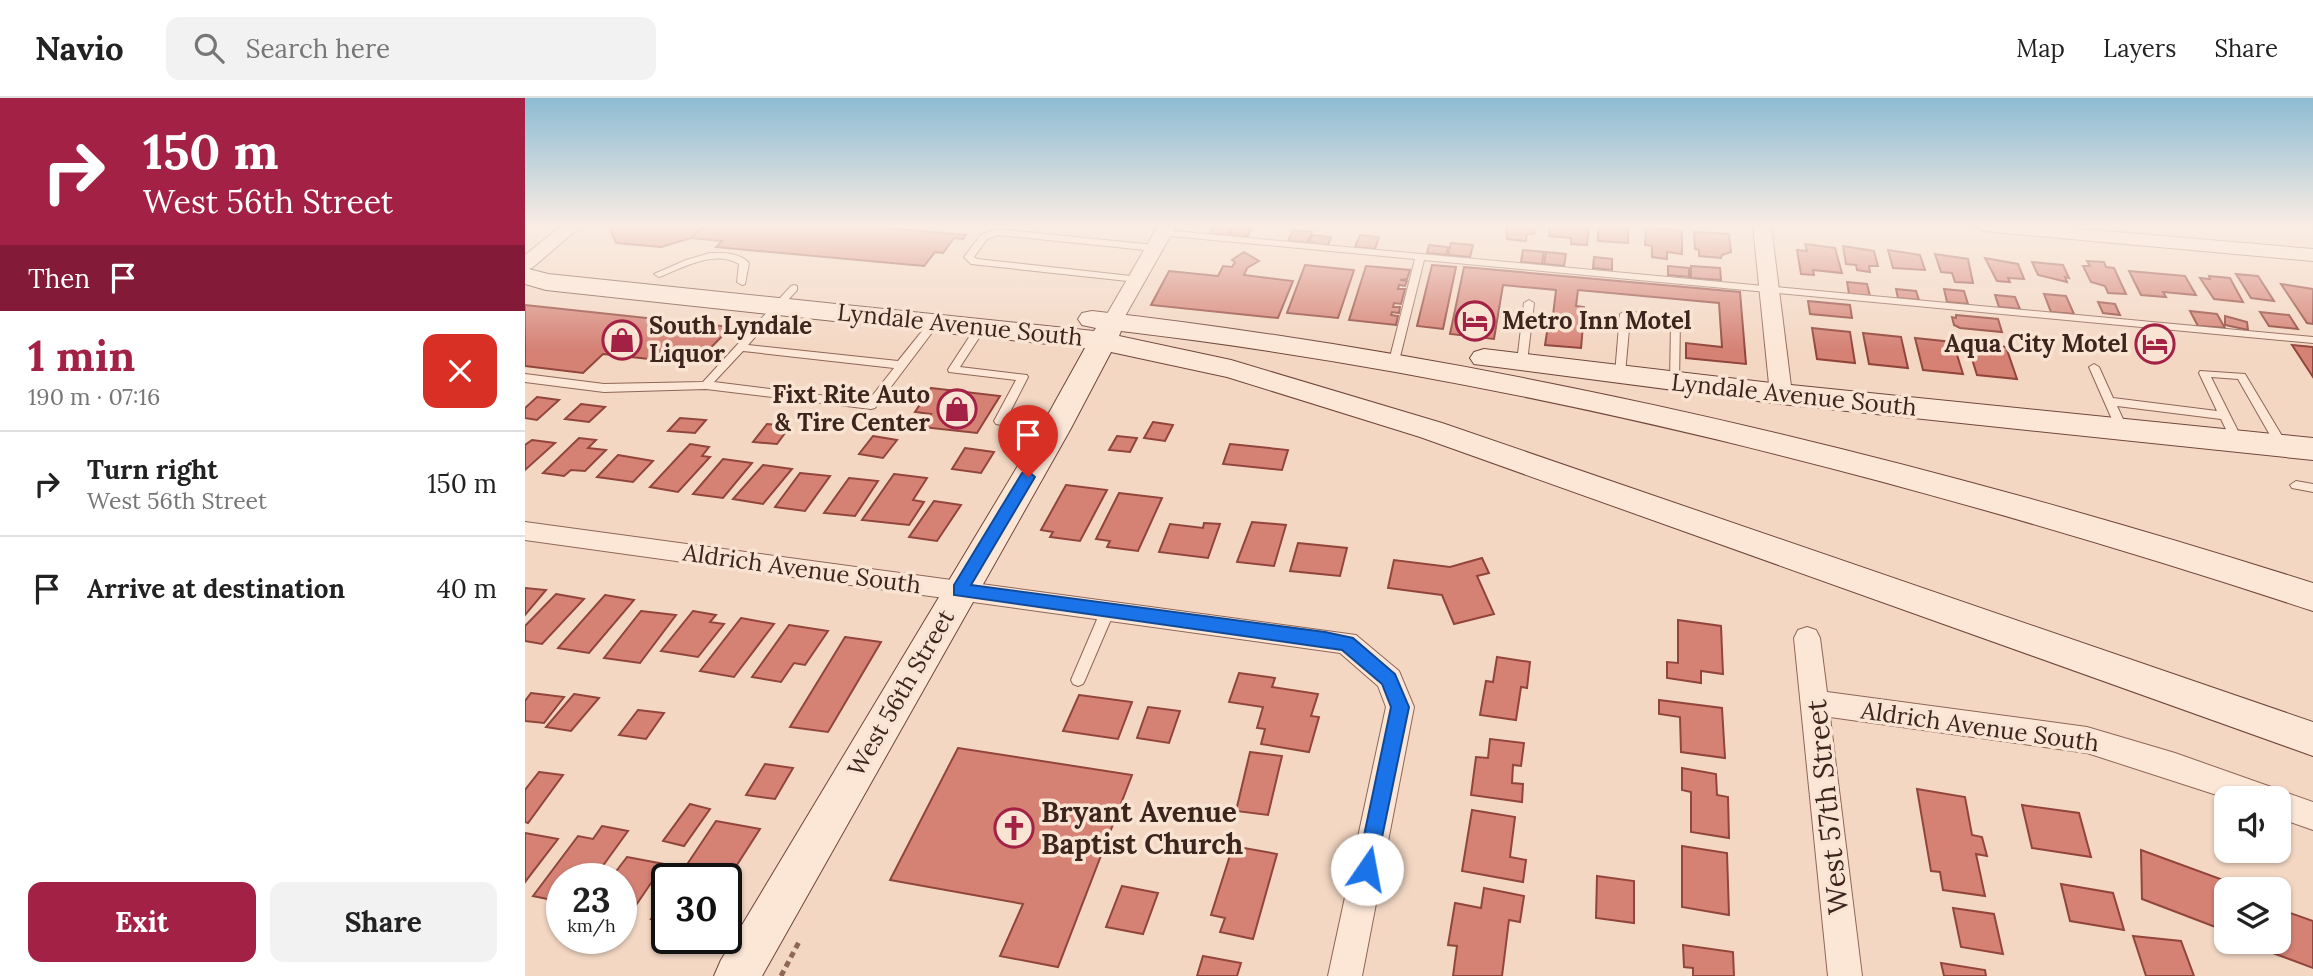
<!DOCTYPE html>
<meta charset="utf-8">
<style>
:root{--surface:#fff;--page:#f2f2f2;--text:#222;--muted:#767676;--line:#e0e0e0;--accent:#a42146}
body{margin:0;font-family:Lora,serif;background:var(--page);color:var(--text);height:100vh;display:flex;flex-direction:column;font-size:26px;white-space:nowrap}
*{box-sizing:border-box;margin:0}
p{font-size:23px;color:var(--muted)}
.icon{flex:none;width:38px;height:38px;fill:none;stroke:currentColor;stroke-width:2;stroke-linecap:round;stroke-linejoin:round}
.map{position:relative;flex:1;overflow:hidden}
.panel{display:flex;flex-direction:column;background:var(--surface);width:525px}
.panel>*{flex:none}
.guide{background:#a42146;color:#fff;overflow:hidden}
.controls{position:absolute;left:1689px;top:688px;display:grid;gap:14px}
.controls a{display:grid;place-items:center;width:77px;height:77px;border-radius:14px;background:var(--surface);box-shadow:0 2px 5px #0004;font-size:35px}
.speed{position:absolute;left:21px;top:765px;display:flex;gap:14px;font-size:35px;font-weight:700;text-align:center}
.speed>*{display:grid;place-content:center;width:91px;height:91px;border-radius:50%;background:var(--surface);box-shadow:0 2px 5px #0004;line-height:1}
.speed small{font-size:18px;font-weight:400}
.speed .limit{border:4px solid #111;border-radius:10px;background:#fff;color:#111}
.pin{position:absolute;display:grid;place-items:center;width:60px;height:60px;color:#fff;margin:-72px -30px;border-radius:50% 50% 50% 0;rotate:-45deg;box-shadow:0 0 7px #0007}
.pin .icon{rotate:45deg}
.me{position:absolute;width:77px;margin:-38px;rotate:12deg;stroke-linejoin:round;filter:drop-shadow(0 0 5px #0008)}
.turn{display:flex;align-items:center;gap:24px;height:147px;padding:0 28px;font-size:32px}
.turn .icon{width:91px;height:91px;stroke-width:2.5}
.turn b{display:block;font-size:49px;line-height:60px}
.then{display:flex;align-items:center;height:66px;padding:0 28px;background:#0003;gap:14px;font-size:26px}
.round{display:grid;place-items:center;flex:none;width:74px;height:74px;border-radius:14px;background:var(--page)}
.headline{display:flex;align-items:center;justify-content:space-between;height:119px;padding:0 28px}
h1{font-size:42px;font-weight:800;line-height:52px;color:var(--accent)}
.cta{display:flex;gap:14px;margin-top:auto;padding:14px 28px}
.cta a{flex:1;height:80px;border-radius:14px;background:var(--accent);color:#fff;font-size:28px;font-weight:800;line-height:80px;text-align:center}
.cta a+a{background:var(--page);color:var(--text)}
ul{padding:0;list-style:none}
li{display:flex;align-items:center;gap:21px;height:105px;padding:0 28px;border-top:2px solid var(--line)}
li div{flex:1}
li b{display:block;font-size:26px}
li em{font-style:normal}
header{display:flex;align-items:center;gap:42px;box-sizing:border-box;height:98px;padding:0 35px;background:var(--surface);border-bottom:2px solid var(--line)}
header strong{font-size:33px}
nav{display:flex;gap:38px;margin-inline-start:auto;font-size:24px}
.search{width:490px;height:63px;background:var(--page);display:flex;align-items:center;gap:18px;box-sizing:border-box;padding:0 24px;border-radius:14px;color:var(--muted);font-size:26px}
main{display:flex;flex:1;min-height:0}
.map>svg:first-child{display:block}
.building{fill:#d58275;stroke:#91453b;stroke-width:2}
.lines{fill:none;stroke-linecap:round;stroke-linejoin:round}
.lane-casing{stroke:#8f6657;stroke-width:2}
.street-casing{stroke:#8f6657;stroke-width:2}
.secondary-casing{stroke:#71473b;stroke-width:2}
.path{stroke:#8f6657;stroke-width:5;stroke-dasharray:6 4.5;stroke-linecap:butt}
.lane{fill:#fce7d7;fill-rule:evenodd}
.street{fill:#fce7d7;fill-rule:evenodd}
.secondary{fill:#fce7d7;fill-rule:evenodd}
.route{fill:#1a73e8;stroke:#114b97;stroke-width:2}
.labels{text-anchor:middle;stroke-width:7;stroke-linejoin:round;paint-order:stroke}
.poi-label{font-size:24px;font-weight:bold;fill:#3d241d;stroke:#f9e4d3;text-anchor:start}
.street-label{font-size:24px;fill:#3d241d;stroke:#f9e4d3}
.near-street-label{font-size:28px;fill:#3d241d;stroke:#f9e4d3}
.near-poi-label{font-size:28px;font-weight:bold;fill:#3d241d;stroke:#f9e4d3;text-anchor:start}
</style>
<header>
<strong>Navio</strong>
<div class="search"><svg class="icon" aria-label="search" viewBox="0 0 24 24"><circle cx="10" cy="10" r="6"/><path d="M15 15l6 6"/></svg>Search here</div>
<nav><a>Map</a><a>Layers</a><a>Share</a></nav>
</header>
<main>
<section class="panel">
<div class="guide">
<div class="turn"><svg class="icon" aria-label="right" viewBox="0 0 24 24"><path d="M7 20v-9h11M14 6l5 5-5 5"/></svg><div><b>150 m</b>West 56th Street</div></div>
<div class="then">Then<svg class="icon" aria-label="arrive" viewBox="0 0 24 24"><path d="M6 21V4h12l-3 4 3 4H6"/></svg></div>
</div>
<div class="headline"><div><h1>1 min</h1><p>190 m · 07:16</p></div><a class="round" style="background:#d93025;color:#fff"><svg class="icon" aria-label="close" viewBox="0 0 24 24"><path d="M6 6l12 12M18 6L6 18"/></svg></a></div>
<ul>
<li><svg class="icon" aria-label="right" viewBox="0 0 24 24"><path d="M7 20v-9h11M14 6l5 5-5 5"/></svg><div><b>Turn right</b><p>West 56th Street</p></div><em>150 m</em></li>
<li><svg class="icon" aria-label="arrive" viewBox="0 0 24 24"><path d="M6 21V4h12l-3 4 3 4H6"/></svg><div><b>Arrive at destination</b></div><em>40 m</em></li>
</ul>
<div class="cta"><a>Exit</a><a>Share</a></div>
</section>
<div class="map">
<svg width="1788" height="878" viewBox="0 0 1788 878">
<rect width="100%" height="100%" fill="#f3d7c3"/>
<!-- building -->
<g class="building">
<polygon points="88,128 179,128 166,140 136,149 91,145 85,131"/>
<polygon points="179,128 342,128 441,137 438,141 429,140 418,155 410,154 399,168 191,149 197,143 166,140"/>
<polygon points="689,128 708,128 703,138 684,136"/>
<polygon points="709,128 719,128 727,129 722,139 704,138"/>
<polygon points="981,128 1011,128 1009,136 1002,136 1001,143 982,141"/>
<polygon points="1025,128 1064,128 1062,147 1046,146 1046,140 1024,138"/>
<polygon points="1073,128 1103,130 1103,145 1073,143"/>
<polygon points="1121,129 1157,133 1157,156 1142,154 1142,161 1127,159 1127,148 1120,147"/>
<polygon points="768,132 787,134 782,145 763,143"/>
<polygon points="1169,134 1204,136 1206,154 1197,157 1196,160 1174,158 1174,152 1170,151"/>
<polygon points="787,137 806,139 803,147 784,145"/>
<polygon points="835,137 854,139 850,151 830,149"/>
<polygon points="926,145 948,147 945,159 923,157"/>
<polygon points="1280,146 1310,150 1317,175 1288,172 1289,177 1276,176 1272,152 1282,153"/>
<polygon points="904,147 923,149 921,157 902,155"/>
<polygon points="1318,148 1349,153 1353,168 1344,168 1345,174 1332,172 1331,167 1321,166"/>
<polygon points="998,152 1019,154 1017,166 996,164"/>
<polygon points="1363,152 1395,157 1400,172 1368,170"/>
<polygon points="719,154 734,163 722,170 719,177 768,183 753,220 626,207 644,173 693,178 698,168 707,169 710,164 707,162"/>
<polygon points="1021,154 1041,156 1039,168 1019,166"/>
<polygon points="1410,156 1443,161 1448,185 1430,184 1427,175 1416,174"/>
<polygon points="1069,159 1087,161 1087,172 1068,170"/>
<polygon points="1460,160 1493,166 1499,181 1483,180 1485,184 1472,183"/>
<polygon points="1562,163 1579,164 1581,169 1589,170 1601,196 1583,195 1580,188 1566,184 1558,168 1565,168"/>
<polygon points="1507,164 1538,167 1544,180 1540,179 1542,184 1513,177"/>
<polygon points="780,167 829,172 813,220 762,215"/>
<polygon points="907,167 931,169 918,231 892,228"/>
<polygon points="841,168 885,172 882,181 875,182 882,183 880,188 874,187 873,191 880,191 876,206 869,205 868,209 875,209 874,215 867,214 866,217 873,218 871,227 824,222"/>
<polygon points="1143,168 1164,170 1164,179 1143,177"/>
<polygon points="1166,168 1195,170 1196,182 1166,180"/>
<polygon points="939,169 1215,194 1221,266 1161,260 1161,245 1197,249 1194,205 1053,192 1051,208 1059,209 1058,216 1065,217 1064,229 1058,228 1056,250 1020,247 1022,234 1026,234 1031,192 978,187 969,241 925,236"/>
<polygon points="1604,173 1660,178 1671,197 1638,194 1641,199 1616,197"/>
<polygon points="1711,176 1733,178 1749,203 1726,200"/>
<polygon points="1684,178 1705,180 1718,204 1689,201 1675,180 1685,181"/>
<polygon points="1322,184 1342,186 1345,198 1324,196"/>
<polygon points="1756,186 1788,191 1788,226 1782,225"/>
<polygon points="1371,191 1391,193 1394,202 1373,200"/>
<polygon points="1419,191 1439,193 1443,206 1422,204"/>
<polygon points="1519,196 1541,198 1549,216 1526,214"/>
<polygon points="1470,197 1490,199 1495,211 1474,209"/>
<polygon points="1283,203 1325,207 1327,220 1285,216"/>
<polygon points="1573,204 1590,206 1595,217 1578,215"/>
<polygon points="0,207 206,229 170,266 78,256 58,275 0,268"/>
<polygon points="1665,213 1692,216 1700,230 1673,228"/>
<polygon points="1735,214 1764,217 1773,231 1744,228"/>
<polygon points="1431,217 1473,221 1477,234 1435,230 1429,227 1427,219 1431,220"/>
<polygon points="1700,218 1722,224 1723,232 1700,227"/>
<polygon points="1287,230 1325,234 1330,265 1292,261"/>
<polygon points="1338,235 1376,239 1383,270 1344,266"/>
<polygon points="1390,240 1428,244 1438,276 1398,272"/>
<polygon points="1442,245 1481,249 1492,281 1452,277"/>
<polygon points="1767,247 1788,249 1788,279"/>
<polygon points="406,290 475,298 452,335 397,329 406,316 390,314"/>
<polygon points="12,299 34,302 12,322 0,320 0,310"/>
<polygon points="56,306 80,309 64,324 40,321"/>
<polygon points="155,320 181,322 170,335 143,333"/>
<polygon points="628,324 648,327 640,343 619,340"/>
<polygon points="242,326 265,328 252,346 228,344"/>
<polygon points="348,338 372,342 358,360 334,356"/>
<polygon points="592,338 612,340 605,354 584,352"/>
<polygon points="54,340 71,342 63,350 81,352 60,373 46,372 39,378 18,375"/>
<polygon points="7,342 30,345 0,372 0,347"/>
<polygon points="165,346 184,349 177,358 185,359 153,394 125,389"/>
<polygon points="705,346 763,352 757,372 698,366"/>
<polygon points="440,350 469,354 456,375 427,371"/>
<polygon points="93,357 128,363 108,384 72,379"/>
<polygon points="198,361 227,365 198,400 168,396"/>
<polygon points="238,367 267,371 238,406 208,401"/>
<polygon points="275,375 305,378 280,413 250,409"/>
<polygon points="369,376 402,380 388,402 399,404 384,427 337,422"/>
<polygon points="324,380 353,383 330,418 299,415"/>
<polygon points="541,387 582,392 555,443 525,439 528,434 516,432"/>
<polygon points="594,395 637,400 613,453 582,449 585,443 571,441"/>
<polygon points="409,403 436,407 412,443 384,439"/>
<polygon points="727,424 761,427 749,468 712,464"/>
<polygon points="679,425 695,426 683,460 634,454 645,426 678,430"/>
<polygon points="773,445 822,450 815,478 765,473"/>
<polygon points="957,460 964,475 952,478 969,516 929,526 917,497 863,490 869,462 925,469"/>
<polygon points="0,490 21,492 0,517"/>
<polygon points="31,496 59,501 17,546 0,543 0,528"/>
<polygon points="80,497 109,502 64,555 33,550"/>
<polygon points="116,513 151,517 115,565 79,560"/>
<polygon points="168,513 191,517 185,524 199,526 173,559 136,553"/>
<polygon points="216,520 249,526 209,579 175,573"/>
<polygon points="1153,522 1196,528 1198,576 1176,573 1176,585 1142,580 1142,564 1153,565"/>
<polygon points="264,527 303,533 280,567 269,565 256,584 227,579"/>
<polygon points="320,539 356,544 303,634 265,629"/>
<polygon points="972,559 1005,564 1002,590 996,589 991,622 955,617 961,583 968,584"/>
<polygon points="714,575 750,580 747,589 793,596 786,618 794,619 784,654 736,646 740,631 732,630 738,609 704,604"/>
<polygon points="6,595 39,599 19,625 0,623 0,603"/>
<polygon points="49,596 74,600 46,633 21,629"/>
<polygon points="554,597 607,604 593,641 538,633"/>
<polygon points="1134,602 1197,610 1200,660 1156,654 1155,619 1134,616"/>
<polygon points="623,609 655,613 644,645 612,640"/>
<polygon points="113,612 139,615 121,641 94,637"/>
<polygon points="965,641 999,645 996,668 988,667 987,685 998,686 997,704 946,697 951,659 963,660"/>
<polygon points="433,650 607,677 533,869 475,858 498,806 365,782"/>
<polygon points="725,654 757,658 743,717 711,713"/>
<polygon points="240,666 268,670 250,701 221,697"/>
<polygon points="1157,670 1191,676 1192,697 1203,699 1204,740 1166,734 1166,694 1157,692"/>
<polygon points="14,674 38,677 3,725 0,724 0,692"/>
<polygon points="1392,691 1440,699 1447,737 1457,739 1462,758 1451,756 1460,798 1418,792 1415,774 1406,773"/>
<polygon points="165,706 185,711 159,748 138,743"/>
<polygon points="1497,707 1554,715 1566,759 1507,750"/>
<polygon points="947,712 990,719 985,759 1001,762 998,784 937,773"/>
<polygon points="191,723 235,731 201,784 201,780 153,780"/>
<polygon points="77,728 103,733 69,780 37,780 37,804 8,798 53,738 68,741"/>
<polygon points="0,735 33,741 0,784"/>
<polygon points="708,748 752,756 728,841 695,834 700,820 686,817"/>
<polygon points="1157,748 1202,755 1204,817 1157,809"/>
<polygon points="1616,752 1709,786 1710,791 1701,791 1701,833 1617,801"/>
<polygon points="102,759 139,766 103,819 96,818 96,780 86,780"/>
<polygon points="1072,778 1109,783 1109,825 1071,820"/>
<polygon points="1536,786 1588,795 1599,832 1545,823"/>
<polygon points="597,788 633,795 618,836 581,829"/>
<polygon points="959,790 999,798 995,824 984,822 977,878 928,878 932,848 923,847 930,805 956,810"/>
<polygon points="142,797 142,824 126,821"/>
<polygon points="1428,810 1469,816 1478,856 1436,849"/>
<polygon points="1754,811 1788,823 1788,870 1737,851 1736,844 1754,844"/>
<polygon points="1608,838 1656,843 1669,878 1621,878"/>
<polygon points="1158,847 1208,854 1209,878 1168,878 1168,870 1159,869"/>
<polygon points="678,858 716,865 712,878 672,878"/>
<polygon points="1416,865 1460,872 1461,878 1419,878"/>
</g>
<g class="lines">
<!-- lane casing -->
<g class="lane-casing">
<g id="lane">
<polygon points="472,131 630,147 635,150 630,153 473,137 462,141 449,159 452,161 615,179 617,181 612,184 446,166 439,159 456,137"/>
<polygon points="638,132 1788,239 1788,245 899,162 874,263 869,266 864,263 890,161 635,137 633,135"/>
<path d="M185,155C198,155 214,154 224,165L220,186L217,187L212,184L214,166C190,152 161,168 137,178L134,179L129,176L161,162Z"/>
<path d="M269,187L272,188V192L223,247L373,263L406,222L410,221L415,224L350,310L346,311L181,291L79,294L0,284V276L79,286L178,284L266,188ZM218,253L369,270L343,303L189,284Z"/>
<polygon points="1004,202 1009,205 1002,264 997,267 992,264 999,205"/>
<polygon points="1100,213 1155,220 1154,287 1146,287 1145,284 1146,225 1105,220 1100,276 1095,279 1091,278 1090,276 1095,216"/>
<polygon points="456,226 461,229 435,269 502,277 503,279 482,320 530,328 534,329 536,332 534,335 530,336 471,326 469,323 491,282 424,274 423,272 424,270 452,227"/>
<polygon points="1569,266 1574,269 1588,300 1692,313 1674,275 1675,273 1720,276 1763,348 1761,351 1753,351 1713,281 1686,279 1718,343 1716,346 1708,346 1696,321 1592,308 1603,332 1601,335 1593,335 1564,269"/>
<polygon points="1771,383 1788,386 1788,394 1767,390 1765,387"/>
<polygon points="583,507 588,508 590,512 560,582 558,586 553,588 548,586 546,582 576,512 578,508"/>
</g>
</g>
<!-- street casing -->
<g class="street-casing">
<g id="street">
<polygon points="36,128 56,128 7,170 0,172 0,157"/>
<polygon points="633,128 651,128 595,227 581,227 578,223"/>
<polygon points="1228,128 1246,128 1267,296 1264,301 1248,301 1245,296"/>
<polygon points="1449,128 1522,128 1788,151 1788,163 1458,133"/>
<polygon points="0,424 831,537 874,573 889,609 837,878 803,878 861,609 853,588 815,555 0,442"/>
<polygon points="1282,529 1291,532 1295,540 1302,594 1562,629 1650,655 1749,690 1750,693 1754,692 1788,704 1788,732 1754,720 1754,700 1701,700 1562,655 1305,619 1337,878 1303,878 1269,540 1273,532"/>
</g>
</g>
<!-- secondary casing -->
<g class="secondary-casing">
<g id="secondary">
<path d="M0,170L23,176L569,233L571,230L557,227L553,221L557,215L567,213C982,260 1390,359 1788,485V513C1401,386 1002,281 596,233L594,238L706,262L917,325L1788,624V658L895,339L702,279L586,254L545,332L237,878H189L196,862L515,331L560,250L21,192L0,186Z"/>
<polygon points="959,251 1256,286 1788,340 1788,362 1256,306 949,266 945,260 949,254"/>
</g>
</g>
<!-- path -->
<polyline class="path" points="256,878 275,842"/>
<!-- lane -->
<use href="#lane" class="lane"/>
<!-- street -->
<use href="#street" class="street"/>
<!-- secondary -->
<use href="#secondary" class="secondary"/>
</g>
<!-- sky -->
<linearGradient id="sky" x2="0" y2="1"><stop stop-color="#8dbbd3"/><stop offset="0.51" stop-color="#faede4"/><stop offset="1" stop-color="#faede4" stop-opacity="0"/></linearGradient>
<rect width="1788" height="251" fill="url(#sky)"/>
<!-- route -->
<polygon class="route" points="503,373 510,379 446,487 800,534 828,540 870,576 884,609 849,778 842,781 835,778 832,771 866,609 857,586 817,552 429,497 429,487 497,375"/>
<!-- icons -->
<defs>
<g id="hotel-ring" transform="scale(2.0125)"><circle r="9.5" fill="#f9e4d3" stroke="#a42146" stroke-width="1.5"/><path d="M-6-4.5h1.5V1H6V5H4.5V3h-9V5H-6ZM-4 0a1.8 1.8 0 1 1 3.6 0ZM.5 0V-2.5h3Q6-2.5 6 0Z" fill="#a42146"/></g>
<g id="shop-ring" transform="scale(2.0125)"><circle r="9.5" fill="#f9e4d3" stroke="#a42146" stroke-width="1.5"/><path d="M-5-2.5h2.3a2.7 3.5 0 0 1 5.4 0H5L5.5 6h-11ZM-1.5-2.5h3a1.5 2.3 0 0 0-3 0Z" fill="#a42146"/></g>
<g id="church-ring" transform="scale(2.0125)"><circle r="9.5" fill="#f9e4d3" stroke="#a42146" stroke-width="1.5"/><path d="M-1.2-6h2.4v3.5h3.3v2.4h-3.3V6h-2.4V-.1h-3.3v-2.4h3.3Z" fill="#a42146"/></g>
</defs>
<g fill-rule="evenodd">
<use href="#hotel-ring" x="950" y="223"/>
<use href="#shop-ring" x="97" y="242"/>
<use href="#hotel-ring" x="1630" y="246"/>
<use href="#shop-ring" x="432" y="311"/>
<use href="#church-ring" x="489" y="730"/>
</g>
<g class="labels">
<!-- poi labels -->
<g class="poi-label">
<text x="977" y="231">Metro Inn Motel</text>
<text x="124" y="236">South Lyndale<tspan x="124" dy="28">Liquor</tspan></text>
<text x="1603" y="254" text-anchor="end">Aqua City Motel</text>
<text x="405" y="305" text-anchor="end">Fixt Rite Auto<tspan x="405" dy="28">&amp; Tire Center</tspan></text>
</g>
<!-- street labels -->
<g class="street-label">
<text transform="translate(435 227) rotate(6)" y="8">Lyndale Avenue South</text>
<text transform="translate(1269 297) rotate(6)" y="8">Lyndale Avenue South</text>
<text transform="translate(277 471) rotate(8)" y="8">Aldrich Avenue South</text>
<text transform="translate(376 595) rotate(-60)" y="8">West 56th Street</text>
<text transform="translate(1455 629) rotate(8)" y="8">Aldrich Avenue South</text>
</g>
<!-- near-street labels -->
<g class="near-street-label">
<text transform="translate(1302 709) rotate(-96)" y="10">West 57th Street</text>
</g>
<!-- near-poi labels -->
<g class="near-poi-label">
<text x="516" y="724">Bryant Avenue<tspan x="516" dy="32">Baptist Church</tspan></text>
</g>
</g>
</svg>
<div class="controls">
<a><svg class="icon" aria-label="sound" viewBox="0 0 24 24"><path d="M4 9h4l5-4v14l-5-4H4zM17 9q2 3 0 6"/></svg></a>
<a><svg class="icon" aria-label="layers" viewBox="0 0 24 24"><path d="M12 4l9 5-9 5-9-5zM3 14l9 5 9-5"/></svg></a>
</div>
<div class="speed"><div>23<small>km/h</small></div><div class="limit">30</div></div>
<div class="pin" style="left:503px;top:379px;background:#d93025"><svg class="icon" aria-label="arrive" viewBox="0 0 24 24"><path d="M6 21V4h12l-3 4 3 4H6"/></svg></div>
<svg class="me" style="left:842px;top:771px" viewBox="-20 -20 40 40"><circle r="19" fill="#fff"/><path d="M0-13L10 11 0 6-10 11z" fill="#1a73e8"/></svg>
</div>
</main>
